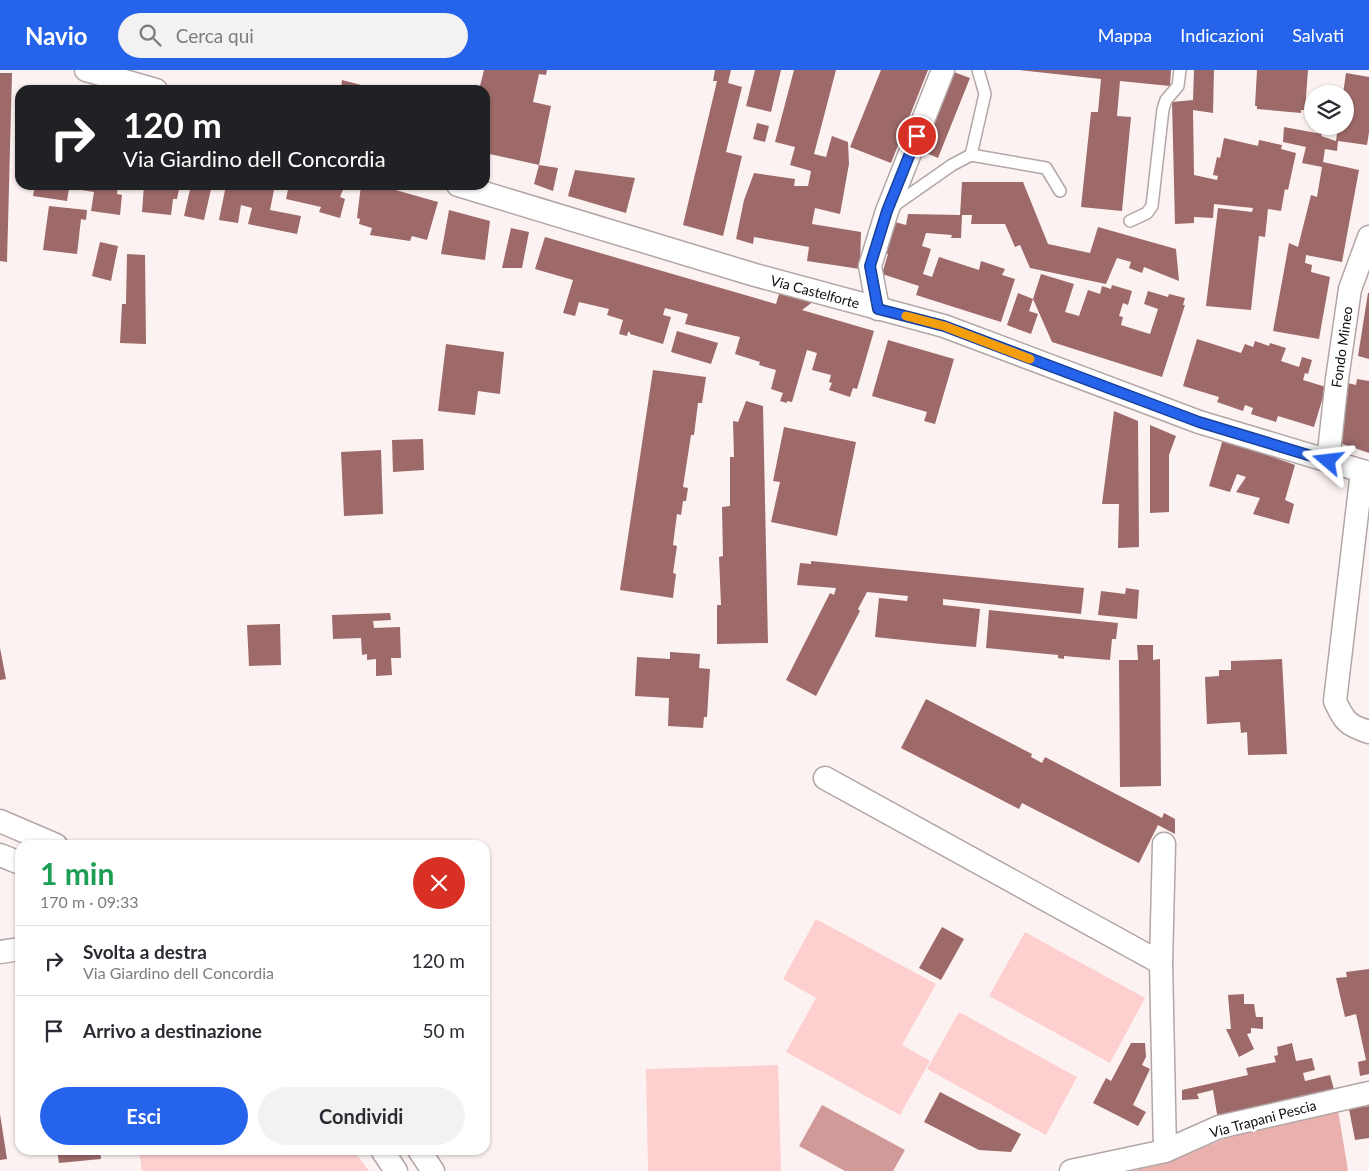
<!DOCTYPE html>
<html lang="it">
<meta charset="utf-8">
<style>
:root{--surface:#fff;--page:#f2f2f3;--text:#2b2b33;--muted:#7c7c81;--line:#e1e1e2;--accent:#2563eb}
body{margin:0;font-family:Lato,sans-serif;background:var(--page);color:var(--text);height:100vh;display:flex;flex-direction:column;font-size:19px;white-space:nowrap}
*{box-sizing:border-box;margin:0}
p{font-size:16px;color:var(--muted)}
.icon{flex:none;width:28px;height:28px;fill:none;stroke:currentColor;stroke-width:2;stroke-linecap:round;stroke-linejoin:round}
.map{position:relative;flex:1;overflow:hidden}
.sheet{position:absolute;left:15px;top:770px;width:475px;height:315px;display:flex;flex-direction:column;background:var(--surface);border-radius:15px;box-shadow:0 1px 4px #0004}
.sheet>*{flex:none}
.guide{position:absolute;left:15px;top:15px;width:475px;height:105px;border-radius:15px;box-shadow:0 1px 4px #0004;background:#202124;color:#fff;overflow:hidden}
.controls{position:absolute;left:1304px;top:15px;display:grid;gap:10px}
.controls a{display:grid;place-items:center;width:50px;height:50px;border-radius:50%;background:var(--surface);box-shadow:0 1px 4px #0004;font-size:25px}
.pin{position:absolute;display:grid;place-items:center;width:42px;height:42px;color:#fff;margin:-21px;border:2px solid #fff;border-radius:50%;box-shadow:0 1px 5px #0007}
.me{position:absolute;width:55px;margin:-28px;rotate:287deg;stroke-linejoin:round;filter:drop-shadow(0 0 4px #0008)}
.turn{display:flex;align-items:center;gap:18px;height:105px;padding:0 25px;font-size:22px}
.turn .icon{width:65px;height:65px;stroke-width:2.5}
.turn b{display:block;font-size:35px;line-height:42px}
.round{display:grid;place-items:center;flex:none;width:52px;height:52px;border-radius:26px;background:var(--page)}
.headline{display:flex;align-items:center;justify-content:space-between;height:85px;padding:0 25px}
h1{font-size:30px;font-weight:700;line-height:38px;color:#1e9e55}
.primary-button{display:flex;gap:10px;margin-top:auto;padding:10px 25px}
.primary-button a{flex:1;height:58px;border-radius:30px;background:var(--accent);color:#fff;font-size:20px;font-weight:700;line-height:58px;text-align:center}
.primary-button a+a{background:var(--page);color:var(--text)}
ul{padding:0;list-style:none}
li{display:flex;align-items:center;gap:15px;height:70px;padding:0 25px;border-top:1px solid var(--line)}
li div{flex:1}
li b{display:block;font-size:19px}
li em{font-style:normal}
header{display:flex;align-items:center;gap:30px;box-sizing:border-box;height:70px;padding:0 25px;background:var(--accent);color:#fff}
header strong{font-size:24px}
nav{display:flex;gap:28px;margin-inline-start:auto;font-size:18px}
.search{width:350px;height:45px;background:var(--page);display:flex;align-items:center;gap:12px;box-sizing:border-box;padding:0 18px;border-radius:28px;color:var(--muted);font-size:19px}
.map>svg:first-child{display:block}
.green{fill:#fdd0cf}
.forest{fill:#e9b0ae}
.water{fill:#d19998}
.building{fill:#9d6969}
.lines{fill:none;stroke-linecap:round;stroke-linejoin:round}
.service-casing{stroke:#b3a6a6;stroke-width:14}
.minor-casing{stroke:#b3a6a6;stroke-width:25}
.service{stroke:#fff;stroke-width:11}
.minor{stroke:#fff;stroke-width:22}
.route-casing{stroke:#184099;stroke-width:12}
.route{stroke:#2563eb;stroke-width:9}
.slow{stroke:#f59e0b;stroke-width:9}
.labels{text-anchor:middle;stroke-width:5;stroke-linejoin:round;paint-order:stroke}
.street-label{font-size:14px;fill:#110d0d;stroke:#fff}
</style>
<header>
<strong>Navio</strong>
<div class="search"><svg class="icon" aria-label="search" viewBox="0 0 24 24"><circle cx="10" cy="10" r="6"/><path d="M15 15l6 6"/></svg>Cerca qui</div>
<nav><a>Mappa</a><a>Indicazioni</a><a>Salvati</a></nav>
</header>
<div class="map">
<svg width="1369" height="1101" viewBox="0 0 1369 1101">
<rect width="100%" height="100%" fill="#fdf2f2"/>
<!-- green -->
<g class="green">
<polygon points="816,849 936,914 902,975 930,991 900,1045 786,982 816,928 783,909"/>
<polygon points="1025,862 1145,928 1110,993 989,926"/>
<polygon points="959,942 1077,1007 1046,1065 927,999"/>
<polygon points="778,995 781,1101 648,1101 646,999"/>
<polygon points="139,1080 353,1080 369,1101 142,1101"/>
</g>
<!-- forest -->
<polygon class="forest" points="1338,1040 1348,1101 1130,1101 1167,1093 1226,1068"/>
<!-- water -->
<polygon class="water" points="822,1035 905,1080 893,1101 845,1101 799,1076"/>
<!-- building -->
<g class="building">
<polygon points="484,0 547,0 546,5 539,4 533,32 551,36 539,95 558,98 553,121 534,114 539,95 485,83 485,20 479,20"/>
<polygon points="715,0 731,0 728,13 742,17 726,82 742,86 723,166 683,155 717,11 713,11"/>
<polygon points="755,0 781,0 771,42 746,36"/>
<polygon points="794,0 836,0 814,84 826,87 832,66 848,72 849,94 840,144 815,138 812,154 861,162 860,199 807,191 809,177 754,167 753,174 736,169 744,130 754,103 795,109 794,116 808,116 811,101 790,95 795,77 775,72"/>
<polygon points="881,0 928,0 891,93 850,77"/>
<polygon points="1019,0 1171,0 1170,16 1120,11 1117,46 1131,47 1122,141 1081,137 1091,42 1098,42 1101,9"/>
<polygon points="1194,0 1214,0 1213,43 1193,40 1194,105 1217,110 1218,106 1213,105 1217,87 1220,88 1224,68 1258,76 1259,70 1282,75 1281,79 1296,83 1288,120 1285,119 1281,141 1268,139 1265,167 1259,166 1251,240 1206,236 1218,138 1252,142 1253,138 1214,134 1213,148 1194,147 1194,153 1175,154 1172,32 1193,30"/>
<polygon points="1257,0 1308,0 1305,40 1301,40 1301,43 1257,39 1257,36 1255,36"/>
<polygon points="951,1 970,8 938,88 919,80"/>
<polygon points="0,3 12,3 7,192 0,191"/>
<polygon points="1346,3 1369,7 1369,62 1367,75 1338,71 1337,81 1325,79 1323,92 1359,100 1342,192 1306,185 1305,193 1312,195 1311,202 1330,207 1319,269 1273,261 1289,173 1298,177 1311,125 1317,127 1322,97 1302,93 1306,77 1283,72 1284,57 1322,64 1321,66 1336,71 1338,56 1345,56 1345,24 1343,24"/>
<polygon points="342,10 361,15 360,20 341,20"/>
<polygon points="757,53 769,56 765,72 753,69"/>
<polygon points="575,100 635,108 626,143 568,126"/>
<polygon points="962,112 1023,112 1048,174 1090,183 1098,157 1176,179 1179,211 1144,197 1142,203 1129,198 1131,192 1117,188 1106,214 1030,198 1020,175 1015,177 1005,154 971,154 972,145 962,145 961,168 951,168 952,165 926,163 922,176 931,179 923,204 932,207 939,187 979,200 981,191 1005,199 1002,205 1015,209 1001,252 916,225 919,216 882,204 888,184 885,183 895,152 906,155 908,144 960,145"/>
<polygon points="35,115 118,115 117,124 122,125 120,145 91,141 94,122 69,118 67,131 33,126"/>
<polygon points="144,115 180,115 177,129 173,129 171,145 142,142"/>
<polygon points="191,115 212,115 204,150 184,146"/>
<polygon points="226,115 275,115 270,140 301,146 297,164 248,154 252,138 241,135 238,153 219,150"/>
<polygon points="289,115 345,115 340,127 345,129 340,148 319,142 321,137 286,129"/>
<polygon points="361,115 378,115 438,132 427,170 412,166 410,171 370,165 372,158 359,154 360,149 357,148"/>
<polygon points="49,136 87,140 86,150 81,149 77,184 43,180"/>
<polygon points="449,140 490,151 485,190 441,184"/>
<polygon points="511,158 529,162 522,198 502,198"/>
<polygon points="545,167 776,234 780,221 814,231 802,240 874,261 857,319 853,318 850,327 829,320 832,313 829,312 831,305 812,300 817,283 807,280 792,332 787,331 787,333 780,331 783,323 771,319 776,300 759,295 760,292 735,284 740,267 685,254 688,244 665,238 663,245 671,247 663,274 630,264 630,262 628,262 627,266 619,264 623,250 607,245 609,239 579,232 575,246 563,243 573,210 535,199"/>
<polygon points="100,172 118,176 111,211 92,206"/>
<polygon points="127,184 145,185 146,274 120,273 122,234 126,234"/>
<polygon points="1041,204 1074,214 1065,242 1079,246 1088,220 1100,224 1102,216 1111,219 1112,215 1132,221 1128,235 1123,233 1119,246 1123,247 1121,255 1150,264 1158,239 1144,234 1148,221 1168,227 1169,224 1185,228 1183,235 1185,235 1162,307 1052,272 1033,229"/>
<polygon points="1018,223 1033,229 1029,241 1038,244 1031,264 1007,255"/>
<polygon points="1368,223 1369,223 1369,289 1358,286"/>
<polygon points="677,261 718,273 711,294 671,282"/>
<polygon points="1197,269 1241,283 1245,274 1253,277 1255,271 1269,276 1270,273 1286,278 1281,291 1299,297 1302,287 1312,290 1308,304 1305,303 1303,310 1326,317 1314,357 1278,346 1276,352 1251,344 1253,338 1245,335 1243,341 1217,332 1219,327 1183,316"/>
<polygon points="888,270 954,289 935,354 924,351 927,342 872,326"/>
<polygon points="446,274 504,282 500,324 478,321 475,345 438,341"/>
<polygon points="653,300 706,307 702,333 698,333 694,365 691,365 683,417 688,418 686,431 683,431 681,445 677,444 673,475 677,476 673,503 676,504 673,528 620,520"/>
<polygon points="1357,309 1369,311 1369,383 1337,372 1344,312 1356,315"/>
<polygon points="746,331 763,336 768,573 717,574 717,535 721,535 719,487 723,486 722,437 730,436 730,387 734,387 733,351 738,352"/>
<polygon points="1114,341 1138,351 1139,477 1118,478 1119,434 1102,434"/>
<polygon points="1150,355 1176,366 1169,385 1169,442 1150,443"/>
<polygon points="784,357 856,372 837,466 771,452 780,412 773,411"/>
<polygon points="423,369 424,400 393,402 392,370"/>
<polygon points="1223,369 1295,395 1285,430 1294,434 1289,454 1253,444 1260,428 1236,422 1246,407 1237,404 1230,422 1209,416"/>
<polygon points="381,380 383,444 344,446 341,382"/>
<polygon points="811,491 1084,518 1081,544 943,529 943,535 980,539 976,577 941,574 875,567 879,528 907,531 908,526 867,522 858,539 860,541 816,626 786,610 830,523 834,525 836,518 797,515 800,493 811,494"/>
<polygon points="1126,518 1139,520 1137,549 1098,545 1101,521 1125,524"/>
<polygon points="989,540 1118,553 1116,569 1112,569 1110,590 1064,586 1064,589 1058,588 1058,585 986,578"/>
<polygon points="390,543 391,550 373,551 374,558 400,557 401,588 391,588 392,605 376,606 376,589 367,590 367,584 362,585 361,568 333,569 332,545"/>
<polygon points="280,554 281,595 249,596 247,555"/>
<polygon points="1137,575 1153,575 1153,590 1160,589 1161,716 1120,717 1119,590 1138,590"/>
<polygon points="0,578 6,609 0,610"/>
<polygon points="670,582 700,584 699,598 710,599 707,647 704,647 703,658 668,656 669,628 635,626 637,587 670,589"/>
<polygon points="1282,589 1287,684 1248,685 1247,662 1241,663 1240,652 1207,654 1205,607 1219,606 1219,600 1231,600 1231,591"/>
<polygon points="926,629 1032,684 1031,687 1042,693 1045,687 1162,748 1164,743 1175,749 1175,764 1158,755 1139,793 1022,733 1019,739 901,678"/>
<polygon points="942,857 964,869 941,910 919,898"/>
<polygon points="1369,899 1369,1004 1360,1006 1358,992 1366,990 1356,944 1345,947 1336,908 1347,907 1346,902"/>
<polygon points="1244,924 1244,934 1254,934 1256,947 1263,947 1263,959 1251,958 1251,963 1247,964 1254,979 1239,987 1226,959 1231,959 1228,925"/>
<polygon points="1131,973 1145,973 1146,987 1142,995 1150,999 1133,1035 1146,1042 1138,1056 1093,1033 1106,1008 1111,1011"/>
<polygon points="1292,973 1296,991 1312,988 1315,1000 1303,1003 1305,1011 1330,1005 1335,1023 1218,1050 1213,1020 1197,1024 1199,1029 1182,1030 1182,1020 1248,1005 1246,998 1276,992 1274,986 1278,985 1277,977"/>
<polygon points="940,1022 1021,1064 1011,1082 979,1080 924,1052"/>
<polygon points="1369,1036 1369,1068 1355,1070 1349,1039"/>
<polygon points="0,1044 7,1089 0,1090"/>
<polygon points="57,1080 100,1080 101,1089 59,1093"/>
</g>
<g class="lines">
<!-- service casing -->
<g class="service-casing">
<g id="service">
<polyline points="971,85 985,24 978,0"/>
<polyline points="892,137 952,95 971,85 1046,98 1060,121"/>
<polyline points="1130,151 1147,143 1152,136 1163,39 1166,30 1178,16 1180,0"/>
</g>
</g>
<!-- minor casing -->
<g class="minor-casing">
<g id="minor">
<polyline points="86,0 156,20"/>
<polyline points="458,115 755,205 944,256 1199,352 1369,403"/>
<polyline points="878,239 870,196 887,141 943,0"/>
<polyline points="1328,391 1337,309 1350,219 1369,167"/>
<path d="M1362,401L1335,631C1344,651 1347,655 1369,662"/>
<polyline points="825,708 1161,893"/>
<polyline points="0,751 56,775"/>
<polyline points="1164,774 1161,893 1165,1081"/>
<polyline points="0,785 20,793"/>
<polyline points="0,882 20,879"/>
<polyline points="382,1080 396,1101"/>
<polyline points="419,1080 433,1101"/>
<polyline points="1071,1101 1165,1081 1219,1057 1369,1023"/>
</g>
</g>
<!-- service -->
<use href="#service" class="service"/>
<!-- minor -->
<use href="#minor" class="minor"/>
</g>
<g class="lines">
<!-- route casing -->
<g class="route-casing">
<polyline id="route" points="917,66 887,141 870,196 878,239 944,256 1199,352 1328,391"/>
</g>
<!-- route -->
<use href="#route" class="route"/>
<!-- slow -->
<polyline class="slow" points="906,246 944,256 1030,289"/>
</g>
<g class="labels">
<!-- street labels -->
<g class="street-label">
<text transform="translate(815 222) rotate(15)" y="5">Via Castelforte</text>
<text transform="translate(1342 277) rotate(-82)" y="5">Fondo Mineo</text>
<text transform="translate(1263 1049) rotate(-15)" y="5">Via Trapani Pescia</text>
</g>
</g>
</svg>
<div class="controls">
<a><svg class="icon" aria-label="layers" viewBox="0 0 24 24"><path d="M12 4l9 5-9 5-9-5zM3 14l9 5 9-5"/></svg></a>
</div>
<div class="pin" style="left:917px;top:66px;background:#d93025"><svg class="icon" aria-label="arrive" viewBox="0 0 24 24"><path d="M6 21V4h12l-3 4 3 4H6"/></svg></div>
<svg class="me" style="left:1328px;top:391px" viewBox="-20 -20 40 40"><path d="M0-17L14 15 0 8-14 15z" fill="#2563eb" stroke="#fff" stroke-width="4"/></svg>
<div class="guide">
<div class="turn"><svg class="icon" aria-label="right" viewBox="0 0 24 24"><path d="M7 20v-9h11M14 6l5 5-5 5"/></svg><div><b>120 m</b>Via Giardino dell Concordia</div></div>
</div>
<section class="sheet">
<div class="headline"><div><h1>1 min</h1><p>170 m · 09:33</p></div><a class="round" style="background:#d93025;color:#fff"><svg class="icon" aria-label="close" viewBox="0 0 24 24"><path d="M6 6l12 12M18 6L6 18"/></svg></a></div>
<ul>
<li><svg class="icon" aria-label="right" viewBox="0 0 24 24"><path d="M7 20v-9h11M14 6l5 5-5 5"/></svg><div><b>Svolta a destra</b><p>Via Giardino dell Concordia</p></div><em>120 m</em></li>
<li><svg class="icon" aria-label="arrive" viewBox="0 0 24 24"><path d="M6 21V4h12l-3 4 3 4H6"/></svg><div><b>Arrivo a destinazione</b></div><em>50 m</em></li>
</ul>
<div class="primary-button"><a>Esci</a><a>Condividi</a></div>
</section>
</div>
